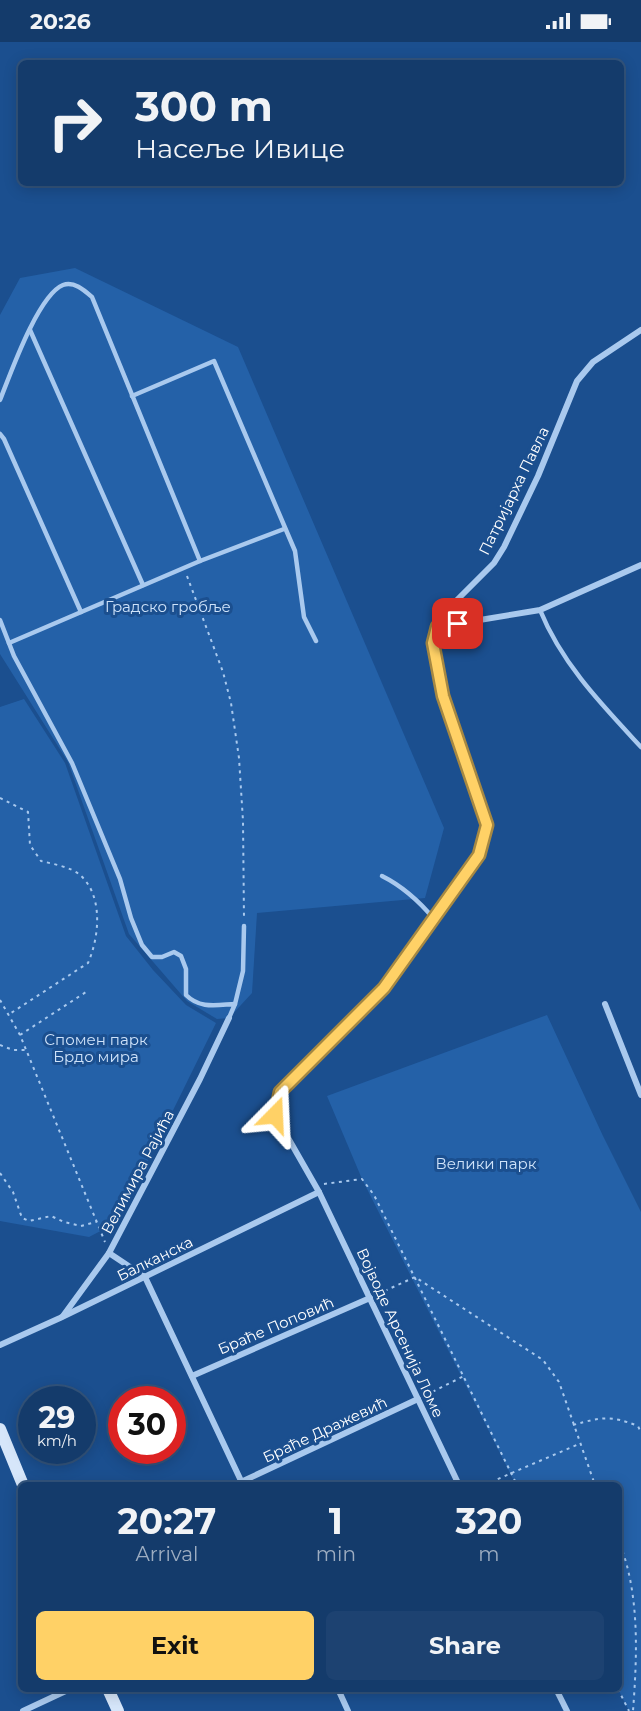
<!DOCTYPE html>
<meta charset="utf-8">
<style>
:root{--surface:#143b6b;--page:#1d4271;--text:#f1f3f6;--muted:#9dadc1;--line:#33557e;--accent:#ffd166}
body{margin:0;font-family:Montserrat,sans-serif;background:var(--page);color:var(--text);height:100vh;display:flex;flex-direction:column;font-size:22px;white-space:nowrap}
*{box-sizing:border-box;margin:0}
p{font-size:20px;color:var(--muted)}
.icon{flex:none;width:33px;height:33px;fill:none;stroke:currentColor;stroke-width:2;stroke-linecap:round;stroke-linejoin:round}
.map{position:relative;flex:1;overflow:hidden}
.sheet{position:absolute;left:18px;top:1440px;width:604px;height:210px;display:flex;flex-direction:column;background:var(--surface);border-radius:9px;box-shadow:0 3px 15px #0003,0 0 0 2px var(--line)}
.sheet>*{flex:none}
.hud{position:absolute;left:18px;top:18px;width:606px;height:126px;border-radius:9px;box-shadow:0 3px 15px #0003,0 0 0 2px var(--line);background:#143b6b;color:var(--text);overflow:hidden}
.speed{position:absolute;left:18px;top:1344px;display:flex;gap:12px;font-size:30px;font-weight:700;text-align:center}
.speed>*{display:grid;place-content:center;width:78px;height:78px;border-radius:50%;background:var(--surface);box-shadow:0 3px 15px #0003,0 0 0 2px var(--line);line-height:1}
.speed small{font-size:15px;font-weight:400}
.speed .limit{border:9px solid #d22;background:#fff;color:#111}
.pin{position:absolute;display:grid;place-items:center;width:51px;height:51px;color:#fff;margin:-26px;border-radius:12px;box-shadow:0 3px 9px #0006}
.me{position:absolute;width:66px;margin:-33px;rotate:21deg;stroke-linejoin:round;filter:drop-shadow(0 0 4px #0008)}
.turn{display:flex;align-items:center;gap:21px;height:126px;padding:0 18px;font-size:27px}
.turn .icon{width:78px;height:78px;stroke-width:2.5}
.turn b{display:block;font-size:42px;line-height:51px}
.eta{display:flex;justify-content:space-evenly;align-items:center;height:102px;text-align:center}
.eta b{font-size:36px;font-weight:700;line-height:42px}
.primary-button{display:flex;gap:12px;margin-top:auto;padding:12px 18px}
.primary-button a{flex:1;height:69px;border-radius:9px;background:var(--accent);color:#111;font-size:24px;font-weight:700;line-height:69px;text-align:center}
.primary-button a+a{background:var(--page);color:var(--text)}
.status{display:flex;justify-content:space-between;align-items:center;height:42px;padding:0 30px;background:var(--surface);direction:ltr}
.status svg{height:16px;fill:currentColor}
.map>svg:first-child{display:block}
.green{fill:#2461a8}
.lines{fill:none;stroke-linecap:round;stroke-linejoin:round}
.path{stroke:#a9c9ee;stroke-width:2;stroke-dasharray:3 4.5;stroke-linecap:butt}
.lane{stroke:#a9c9ee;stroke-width:4.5}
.street{stroke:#a9c9ee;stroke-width:6}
.secondary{stroke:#d6e6fa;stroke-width:12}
.route-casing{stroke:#a68842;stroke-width:15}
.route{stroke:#ffd166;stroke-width:10}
.labels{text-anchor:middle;stroke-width:6;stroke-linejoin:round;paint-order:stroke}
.street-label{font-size:15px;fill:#fff;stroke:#1b4f8f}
.park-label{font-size:15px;fill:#cfe3fa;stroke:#1b4f8f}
</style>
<div class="status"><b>20:26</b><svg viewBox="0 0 49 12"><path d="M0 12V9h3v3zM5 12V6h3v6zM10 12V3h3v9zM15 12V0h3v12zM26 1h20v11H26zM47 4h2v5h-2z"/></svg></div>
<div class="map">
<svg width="641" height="1669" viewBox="0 0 641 1669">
<rect width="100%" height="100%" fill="#1b4f8f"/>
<!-- green -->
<g class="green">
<polygon points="75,226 238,305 444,786 425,856 257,871 252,951 229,976 217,977 187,959 129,892 68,720 0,612 0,273 20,236"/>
<polygon points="24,657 65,721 126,894 153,928 186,963 216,981 118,1180 89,1195 0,1179 0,665"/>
<polygon points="547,973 603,1094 641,1170 641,1669 629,1669 618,1647 620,1443 516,1443 362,1137 327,1054"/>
</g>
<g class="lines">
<!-- path -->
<g class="path">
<polyline points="187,534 223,630 231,661 239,716 243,779 244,877"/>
<path d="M0,756L28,770L30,803L41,819C53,822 71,825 80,833C104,854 99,896 88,921L8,973"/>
<polyline points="0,958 20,993 105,1200"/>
<polyline points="20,993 86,950"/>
<polyline points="0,1003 13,1008 26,1008"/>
<polyline points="0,1131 13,1150 22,1176 29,1179 51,1174 64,1180 81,1184 96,1180"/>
<polyline points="324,1142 362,1137 374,1153 517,1443"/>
<polyline points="378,1252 415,1235 543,1318 559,1340 595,1443"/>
<polyline points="426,1353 464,1334"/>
<path d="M573,1383C602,1375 610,1373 638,1384L641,1391"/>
<polyline points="484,1443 579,1402"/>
<path d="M620,1502C640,1554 637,1615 633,1669"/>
<polyline points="618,1647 629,1669"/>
</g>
<!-- lane -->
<g class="lane">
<polyline points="30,288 143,543"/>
<polyline points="132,354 214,319 295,509 304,575 316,599"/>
<path d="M0,358C10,333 38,253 63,243C74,239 84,248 92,255L200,519"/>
<polyline points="0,392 4,397 81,570"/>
<path d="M540,568C562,622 602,663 641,705"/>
<path d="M0,578L14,614L72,721L120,837L131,876L142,903L152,915H162L174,910L181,914L186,927V953C200,967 216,963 235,962L229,976"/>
<polyline points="9,601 200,519 284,487"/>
<path d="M382,834C404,845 419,859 434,877"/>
<polyline points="235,962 243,929 244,884"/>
</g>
<!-- street -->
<g class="street">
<polyline points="437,585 540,568 641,523"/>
<polyline points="605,962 641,1053"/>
<polyline points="109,1211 145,1235 243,1443"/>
<polyline points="63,1274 109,1211 200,1037 229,976"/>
<polyline points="0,1303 60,1276 319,1150"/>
<polyline points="192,1334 370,1256"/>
<polyline points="241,1440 418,1357"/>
<polyline points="459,1443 319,1150 275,1073 280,1051 384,946 479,813 487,783 443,654 433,601 437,585 448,567 494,521 504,505 538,434 577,339 593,320 641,288"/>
<polyline points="338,1647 348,1669"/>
<polyline points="556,1647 567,1669"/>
<polyline points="23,1669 70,1647"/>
</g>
<!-- secondary -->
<g class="secondary">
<polyline points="0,1387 23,1443"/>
<polyline points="108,1647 118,1669"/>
</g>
</g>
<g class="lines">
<!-- route casing -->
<g class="route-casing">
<polyline id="route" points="275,1073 280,1050 384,946 479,813 487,783 443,654 433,601 437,585 458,582"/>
</g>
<!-- route -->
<use href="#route" class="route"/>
</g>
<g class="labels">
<!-- street labels -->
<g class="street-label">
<text transform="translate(514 449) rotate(-64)" y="5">Патријарха Павла</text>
<text transform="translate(138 1130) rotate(-62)" y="5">Велимира Рајића</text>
<text transform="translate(155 1217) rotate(-26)" y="5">Балканска</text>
<text transform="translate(276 1284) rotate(-23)" y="5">Браће Поповић</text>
<text transform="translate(400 1291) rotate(65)" y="5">Војводе Арсенија Ломе</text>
<text transform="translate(325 1388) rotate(-25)" y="5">Браће Дражевић</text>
</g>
<!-- park labels -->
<g class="park-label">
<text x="168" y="570">Градско гробље</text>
<text x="96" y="1003">Спомен парк<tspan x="96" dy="17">Брдо мира</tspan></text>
<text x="486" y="1127">Велики парк</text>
</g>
</g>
</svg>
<div class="speed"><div>29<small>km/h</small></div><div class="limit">30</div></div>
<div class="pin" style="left:458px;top:582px;background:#d93025"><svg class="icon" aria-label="arrive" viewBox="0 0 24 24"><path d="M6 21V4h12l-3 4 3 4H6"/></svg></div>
<svg class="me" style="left:275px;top:1073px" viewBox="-20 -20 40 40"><path d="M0-17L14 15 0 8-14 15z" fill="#ffd166" stroke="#fff" stroke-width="4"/></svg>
<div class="hud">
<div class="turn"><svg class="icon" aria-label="right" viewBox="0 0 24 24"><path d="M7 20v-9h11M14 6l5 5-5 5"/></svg><div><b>300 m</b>Насеље Ивице</div></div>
</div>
<section class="sheet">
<div class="eta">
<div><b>20:27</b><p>Arrival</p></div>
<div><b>1</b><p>min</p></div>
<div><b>320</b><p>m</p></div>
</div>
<div class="primary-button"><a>Exit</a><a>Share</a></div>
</section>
</div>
